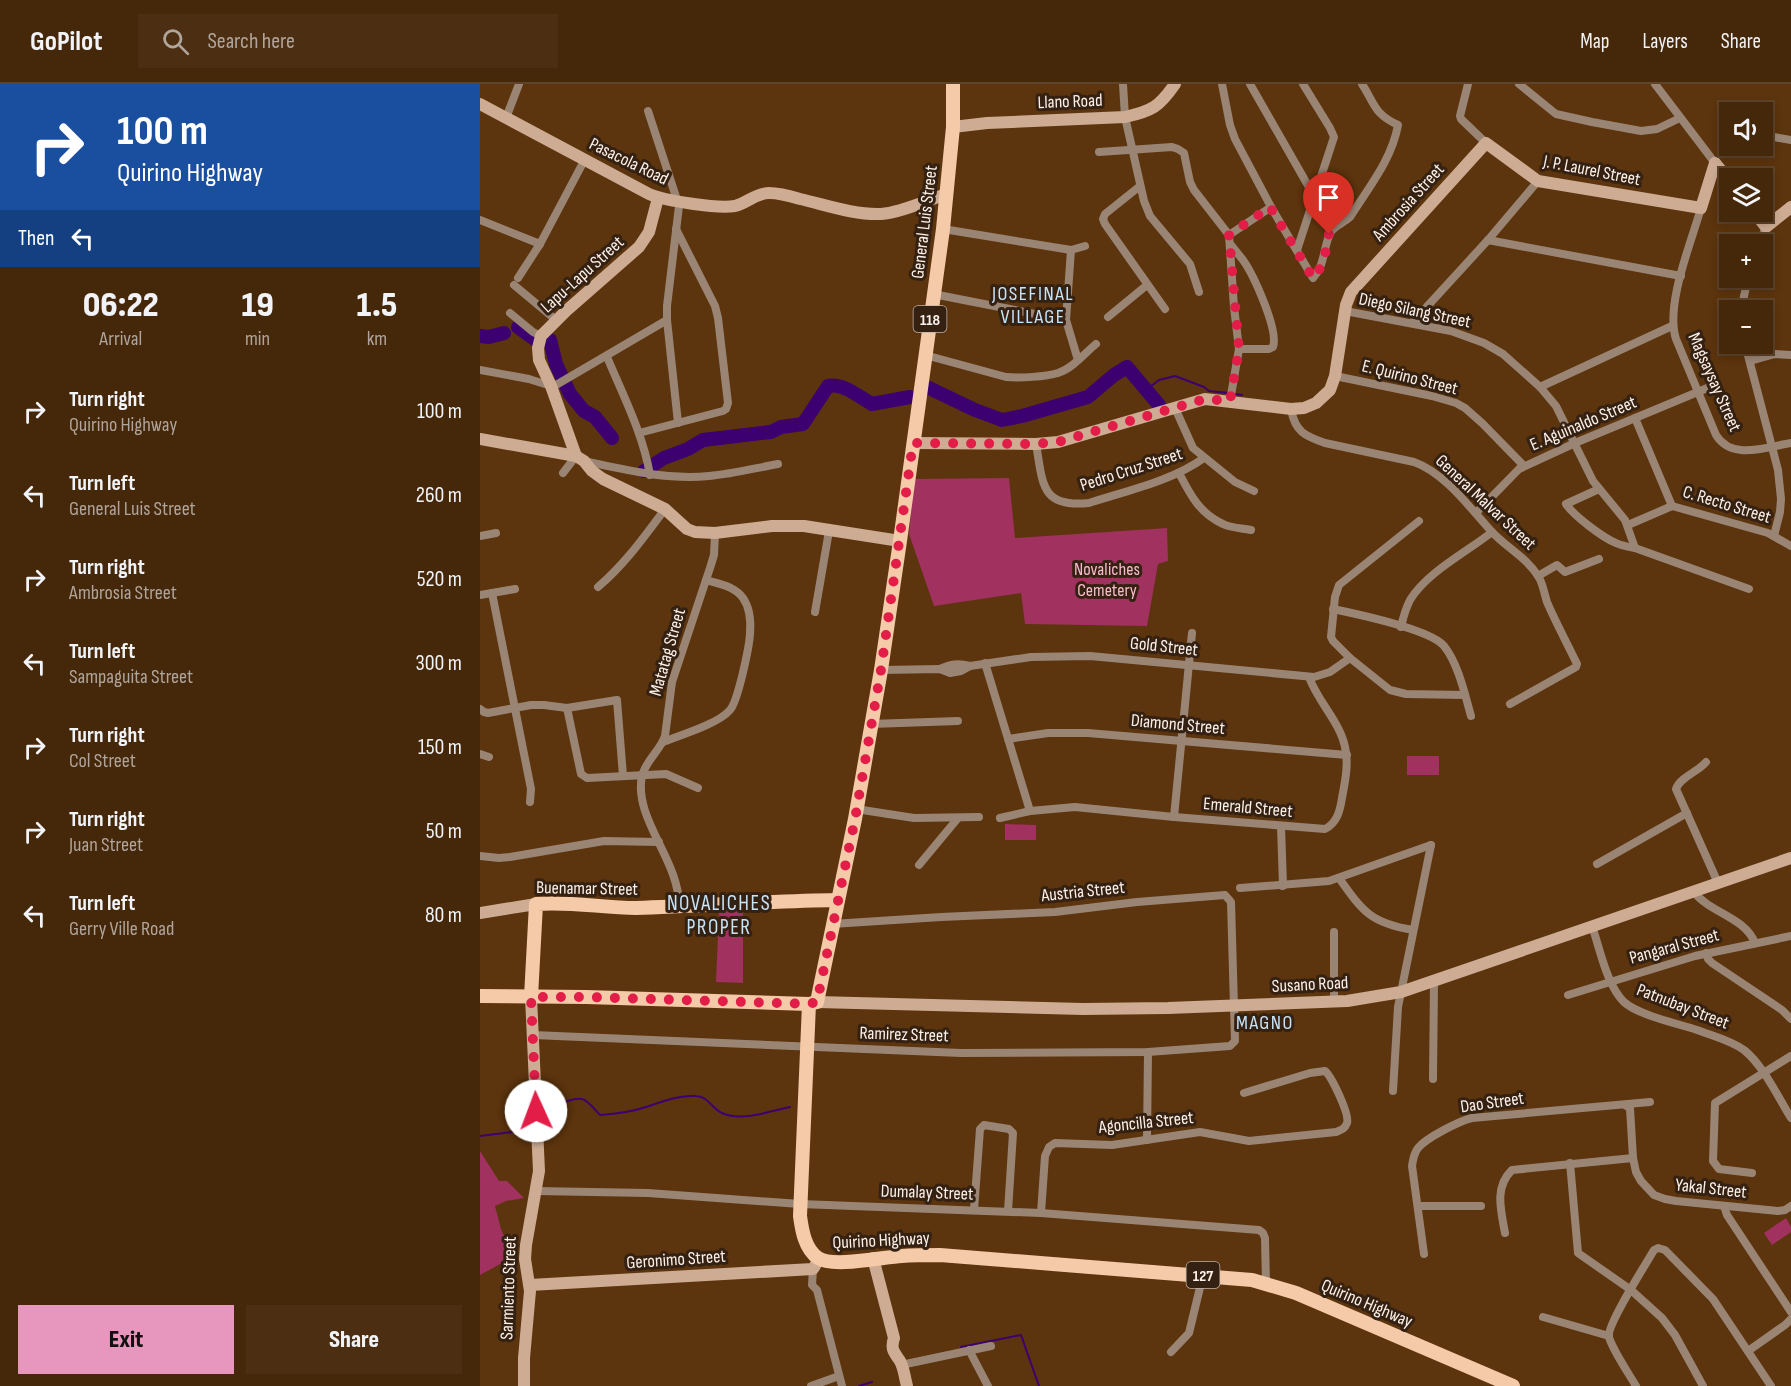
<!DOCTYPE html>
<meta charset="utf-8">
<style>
:root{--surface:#45270a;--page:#4c2f13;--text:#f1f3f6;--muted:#b0a59c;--line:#5d442b;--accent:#e797bd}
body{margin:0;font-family:"Sofia Sans Condensed",sans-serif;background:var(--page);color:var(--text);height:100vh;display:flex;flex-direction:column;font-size:22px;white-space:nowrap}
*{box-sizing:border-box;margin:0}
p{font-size:20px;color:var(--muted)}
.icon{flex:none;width:33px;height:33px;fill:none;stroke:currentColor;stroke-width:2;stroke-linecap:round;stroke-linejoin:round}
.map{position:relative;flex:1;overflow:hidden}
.drawer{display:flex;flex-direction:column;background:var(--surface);width:480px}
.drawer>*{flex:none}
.banner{background:#1a4fa0;color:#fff;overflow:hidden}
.fabs{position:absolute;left:1239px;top:18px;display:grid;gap:12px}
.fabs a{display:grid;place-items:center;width:54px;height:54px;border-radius:0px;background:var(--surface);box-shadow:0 3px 9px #0003,0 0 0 2px var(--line);font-size:30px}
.pin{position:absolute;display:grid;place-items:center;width:51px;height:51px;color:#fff;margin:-62px -26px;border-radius:50% 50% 50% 0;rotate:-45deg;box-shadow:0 0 6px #0007}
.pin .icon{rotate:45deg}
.me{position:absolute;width:66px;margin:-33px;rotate:358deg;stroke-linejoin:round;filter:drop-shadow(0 0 4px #0008)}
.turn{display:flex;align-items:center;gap:21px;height:126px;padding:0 18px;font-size:27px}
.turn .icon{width:78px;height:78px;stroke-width:2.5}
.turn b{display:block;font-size:42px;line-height:51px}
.then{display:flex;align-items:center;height:57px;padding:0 18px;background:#0003;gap:12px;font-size:22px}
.eta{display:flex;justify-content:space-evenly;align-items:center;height:102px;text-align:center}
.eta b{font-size:36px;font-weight:800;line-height:42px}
.action{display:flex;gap:12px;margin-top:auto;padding:12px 18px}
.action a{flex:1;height:69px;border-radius:0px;background:var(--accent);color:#111;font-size:24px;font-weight:800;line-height:69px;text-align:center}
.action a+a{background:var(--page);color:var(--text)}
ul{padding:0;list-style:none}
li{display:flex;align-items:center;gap:18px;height:84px;padding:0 18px}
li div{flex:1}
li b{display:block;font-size:22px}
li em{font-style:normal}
header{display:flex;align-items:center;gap:36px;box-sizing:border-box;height:84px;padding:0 30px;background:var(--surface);border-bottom:2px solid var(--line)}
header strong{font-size:28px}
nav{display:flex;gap:33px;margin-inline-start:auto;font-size:21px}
.search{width:420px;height:54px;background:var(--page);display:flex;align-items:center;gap:15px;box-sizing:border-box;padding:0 21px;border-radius:0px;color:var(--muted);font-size:22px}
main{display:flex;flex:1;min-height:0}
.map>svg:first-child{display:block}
.green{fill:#a1315f}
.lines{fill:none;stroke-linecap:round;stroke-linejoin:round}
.stream{stroke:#3d0071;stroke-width:2}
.river{stroke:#3d0071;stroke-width:14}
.street{stroke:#9a8575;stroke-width:8}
.secondary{stroke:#cdac93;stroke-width:12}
.primary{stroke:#f4caa9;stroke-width:14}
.route{stroke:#e11d48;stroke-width:10;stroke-dasharray:0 18}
.labels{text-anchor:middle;stroke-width:6;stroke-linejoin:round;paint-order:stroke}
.shield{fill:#342112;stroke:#c1b3aa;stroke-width:1.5}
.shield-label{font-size:16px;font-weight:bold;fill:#fdf2eb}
.street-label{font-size:18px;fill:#fdf2eb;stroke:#342112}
.park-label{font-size:18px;fill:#fbbbce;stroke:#342112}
.neighbourhood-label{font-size:20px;letter-spacing:1.5px;fill:#c8e4f8;stroke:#342112}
.quarter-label{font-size:21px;letter-spacing:1.5px;fill:#c8e4f8;stroke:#342112}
</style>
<header>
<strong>GoPilot</strong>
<div class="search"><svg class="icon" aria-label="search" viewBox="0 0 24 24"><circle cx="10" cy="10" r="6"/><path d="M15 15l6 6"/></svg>Search here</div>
<nav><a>Map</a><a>Layers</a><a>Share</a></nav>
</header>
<main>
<section class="drawer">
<div class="banner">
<div class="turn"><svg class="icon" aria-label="right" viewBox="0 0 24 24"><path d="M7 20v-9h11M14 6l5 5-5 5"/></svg><div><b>100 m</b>Quirino Highway</div></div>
<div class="then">Then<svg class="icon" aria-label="left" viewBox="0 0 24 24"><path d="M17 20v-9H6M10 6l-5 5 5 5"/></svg></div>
</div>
<div class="eta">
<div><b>06:22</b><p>Arrival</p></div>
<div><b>19</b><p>min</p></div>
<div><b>1.5</b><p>km</p></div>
</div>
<ul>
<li><svg class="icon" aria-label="right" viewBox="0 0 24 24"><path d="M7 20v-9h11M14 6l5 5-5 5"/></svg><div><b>Turn right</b><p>Quirino Highway</p></div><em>100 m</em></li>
<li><svg class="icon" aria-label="left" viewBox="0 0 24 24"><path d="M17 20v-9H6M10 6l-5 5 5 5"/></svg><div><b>Turn left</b><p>General Luis Street</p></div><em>260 m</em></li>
<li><svg class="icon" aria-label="right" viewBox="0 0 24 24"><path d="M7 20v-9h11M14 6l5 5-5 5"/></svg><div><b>Turn right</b><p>Ambrosia Street</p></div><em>520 m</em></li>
<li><svg class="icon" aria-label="left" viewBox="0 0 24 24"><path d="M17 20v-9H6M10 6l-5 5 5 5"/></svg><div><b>Turn left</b><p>Sampaguita Street</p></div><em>300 m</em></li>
<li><svg class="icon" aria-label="right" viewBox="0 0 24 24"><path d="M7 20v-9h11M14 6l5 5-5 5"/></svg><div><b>Turn right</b><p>Col Street</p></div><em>150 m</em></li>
<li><svg class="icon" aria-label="right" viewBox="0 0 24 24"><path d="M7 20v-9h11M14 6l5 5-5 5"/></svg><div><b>Turn right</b><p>Juan Street</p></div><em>50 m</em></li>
<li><svg class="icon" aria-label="left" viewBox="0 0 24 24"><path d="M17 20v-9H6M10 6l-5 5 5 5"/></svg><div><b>Turn left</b><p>Gerry Ville Road</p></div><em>80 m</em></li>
</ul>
<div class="action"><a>Exit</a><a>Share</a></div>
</section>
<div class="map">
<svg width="1311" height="1302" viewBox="0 0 1311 1302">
<rect width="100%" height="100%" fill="#5c340d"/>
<!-- green -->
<g class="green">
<polygon points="529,394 535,454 687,444 688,477 678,480 667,542 545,540 541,509 454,522 429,450 434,395"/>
<rect x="927" y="672" width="32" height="19"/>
<polygon points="525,740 556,741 556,756 525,756"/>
<polygon points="263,826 263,899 236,898 239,827"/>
<polygon points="0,1067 19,1097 27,1097 44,1114 26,1117 15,1122 21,1145 33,1173 0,1191"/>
<polygon points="1306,1134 1311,1143 1311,1148 1292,1161 1284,1149"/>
</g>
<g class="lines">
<!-- stream -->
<g class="stream">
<polyline points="666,306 679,296 695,292 724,303 729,307 749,309"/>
<polyline points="755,310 762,311"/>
<path d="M61,1030C69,1024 92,1013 102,1015C108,1016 115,1026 120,1031C135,1030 151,1028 166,1023C182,1018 198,1011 216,1012C228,1012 232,1025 242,1029C262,1038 290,1027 310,1023"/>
<polyline points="0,1052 32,1048 51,1036"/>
<polyline points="481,1263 541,1251 559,1302"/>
<polyline points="379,1302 392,1298"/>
</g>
<!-- river -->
<g class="river">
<polyline points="38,243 56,256"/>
<polyline points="0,252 9,253 24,249"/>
<polyline points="63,254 70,256 76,280 90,310 104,327 115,333 132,354"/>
<polyline points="449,304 495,326 522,336 542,332 608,313 634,291 647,283 679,321"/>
<path d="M164,387L184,374L208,365L223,356L291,348L301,343L323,340L348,302C364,299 379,313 392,320L430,313"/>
</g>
<!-- street -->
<g class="street">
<polyline points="643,0 645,33 664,117 670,132 710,180 719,208"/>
<path d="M742,0L750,41L755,55L791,123L833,194C846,180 843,161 851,148C854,142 864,139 870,133C889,103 912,75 918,41C894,30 895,20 882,0"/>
<polyline points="770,0 834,112"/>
<polyline points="988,0 980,32 981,35 1006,59"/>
<polyline points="1039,0 1076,30 1112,38 1161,47 1177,45 1200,34"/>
<polyline points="1175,0 1235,79"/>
<polyline points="168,27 199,122 187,222 187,236 198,339"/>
<polyline points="26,34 39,0"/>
<polyline points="1288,52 1311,56"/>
<polyline points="619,68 692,63 698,65 704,69 710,98 714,106 749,151 754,223 759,265 750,317"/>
<polyline points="660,102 625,130 623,135 625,140 685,225"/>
<path d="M1221,124C1211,159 1185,221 1196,255L1236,351C1252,377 1286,363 1311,359"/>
<polyline points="0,136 60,160"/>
<polyline points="463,145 591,166 605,162"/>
<polyline points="749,151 791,123"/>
<polyline points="1008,156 1201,192"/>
<polyline points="1279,160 1286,143"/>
<path d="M751,161C755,166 759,171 763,176C773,190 799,246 793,263L789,265H759"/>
<polyline points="591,166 586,236 598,276"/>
<polyline points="817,166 854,53 850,44 823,0"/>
<polyline points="38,194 60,160 105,75"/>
<polyline points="34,201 76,236"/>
<polyline points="453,210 586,236"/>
<polyline points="1261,226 1268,194"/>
<polyline points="865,227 971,247 1004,259 1023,270 1060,303 1076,322 1113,397 1145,436 1155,464"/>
<polyline points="30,229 53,248 61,252"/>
<polyline points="628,233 667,201"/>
<polyline points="932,239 1008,156 1058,97"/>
<polyline points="1265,260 1298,386 1301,415 1300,428 1294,452"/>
<path d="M445,271L526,293C540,294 565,293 578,289C593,284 605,269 616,260"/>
<path d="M127,273C143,311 163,350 170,391"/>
<polyline points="1270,277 1295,270 1311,271"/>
<polyline points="0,286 49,295 71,302 76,301 187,236"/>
<polyline points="855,292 952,312 976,319 985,324 1002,339 1044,382"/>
<polyline points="1060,303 1192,242"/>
<polyline points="695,324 713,364 755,398 774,407"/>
<path d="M811,325C815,348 825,352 845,359L934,378C965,389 990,424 1012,448C1026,463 1047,474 1058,492C1063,499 1064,509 1067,518C1076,539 1087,559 1097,580L1096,583L1030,620"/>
<polyline points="1155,334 1192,422"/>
<polyline points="159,349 243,327 246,325 248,319 238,234 235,222 196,145"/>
<path d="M556,360C563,399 560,424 609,419C646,407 692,397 724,374"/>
<path d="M104,377C146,386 186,396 229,392C252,390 276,384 298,380"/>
<polyline points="83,389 96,372"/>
<path d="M699,389C710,410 719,429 743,440C751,444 762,444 771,446"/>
<path d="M1119,405L1086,420C1093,431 1123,454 1136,459C1142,462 1149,463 1155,464L1269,505"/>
<polyline points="1192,422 1288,449 1311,462"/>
<polyline points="996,429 1039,385 1095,359 1237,300"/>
<polyline points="939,437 859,501 855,513 851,553 853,557 870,574 910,606 926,610 985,611"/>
<polyline points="1148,441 1192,422"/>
<polyline points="0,452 16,449"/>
<polyline points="1058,492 1077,481 1085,488 1119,475"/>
<path d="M118,503C145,480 164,453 185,425"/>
<polyline points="12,509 51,705 50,718"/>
<polyline points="0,511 35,505"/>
<path d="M853,525C877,530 950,545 964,562C978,579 985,611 991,632"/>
<polyline points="335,528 349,447"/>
<path d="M921,543C923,534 926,524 930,516C947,488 987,468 1012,448"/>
<polyline points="505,579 550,727"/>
<path d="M460,585C471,580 478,579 490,582"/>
<polyline points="401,586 460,585 470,589 481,587 490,582 551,573 610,572 834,593 850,588 870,574"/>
<polyline points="87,624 101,690 107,694 186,690 218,704"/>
<polyline points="0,625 4,628 8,629 51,621 64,621 87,624 137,616 143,692"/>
<polyline points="391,640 478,637"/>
<polyline points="528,655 568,649 608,649 867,671"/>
<path d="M183,658C201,651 238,640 250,626C258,617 269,564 270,550C271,538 270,524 263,514C255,502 239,500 226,496"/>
<polyline points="0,670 9,673"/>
<path d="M1226,678C1218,688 1200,693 1196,705L1238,799"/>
<polyline points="376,725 434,734 499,733"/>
<polyline points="694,733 712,549"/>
<path d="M520,734L550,727L595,723L694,733L845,745C857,739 860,727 862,714C865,698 869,679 865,663C860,638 838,618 829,593"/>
<polyline points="801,742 803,802"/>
<polyline points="0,772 19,774 30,773 124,757 179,758"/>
<polyline points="1117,780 1207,729"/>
<polyline points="439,781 478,734"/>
<path d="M859,794C883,828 891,839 933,846"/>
<polyline points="760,804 849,797 951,761"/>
<path d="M1214,808C1230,829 1265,833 1275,859"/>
<path d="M199,821C199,776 153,734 162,692C166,676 180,667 185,652L192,598L230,484L234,471L235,449"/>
<path d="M1112,842C1120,865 1127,902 1144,918C1158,931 1199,940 1217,946C1233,952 1250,956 1264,966C1283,981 1298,1013 1311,1034"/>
<polyline points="854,848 854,918"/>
<polyline points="1226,869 1228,875 1232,879 1302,926 1311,935"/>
<polyline points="1088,911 1215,872 1311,852"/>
<polyline points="53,951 481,969 668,968 750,962 755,957 751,818 745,811 657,818 575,828 461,833 352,840"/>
<polyline points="953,995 954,897"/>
<polyline points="913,1007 918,923 951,761"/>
<polyline points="1145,1021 1150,1024 1153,1074 1156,1088 1161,1097 1174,1111 1185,1115 1196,1117 1298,1127 1305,1126 1311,1122"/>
<polyline points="667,1056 668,968"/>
<polyline points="1090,1079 1098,1169 1151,1206 1182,1234 1195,1251 1223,1302"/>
<polyline points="1272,1089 1239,1085 1233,1077 1235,1019 1311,972"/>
<polyline points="56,1107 168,1109 320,1120 561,1129 779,1146 783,1149 785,1154 786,1200"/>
<polyline points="938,1122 1001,1122"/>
<polyline points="1244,1122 1247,1131 1311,1228"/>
<polyline points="494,1126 500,1045 504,1041 529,1045 533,1049 528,1127"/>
<path d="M561,1129L565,1072L569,1063L575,1059L632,1061L720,1048L769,1057L856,1048C861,1046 865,1045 867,1039C870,1031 852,993 845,987L830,989L764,1009"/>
<path d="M1025,1149C1021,1127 1014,1103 1032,1086L1153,1074"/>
<path d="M944,1170L932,1082C933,1075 934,1069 938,1064C946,1054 979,1037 992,1034L1170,1018"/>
<polyline points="333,1185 332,1201 337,1206 362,1302"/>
<polyline points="1063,1233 1129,1252"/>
<polyline points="489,1266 508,1302"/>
<polyline points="1268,1267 1305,1241 1311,1235"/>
<polyline points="691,1268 709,1249 723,1191"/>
<polyline points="421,1281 511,1262"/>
<polyline points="331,1302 359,1292"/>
<path d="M1156,1302C1149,1290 1132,1265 1129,1253C1126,1242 1166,1180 1174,1166L1178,1164L1185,1166L1233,1215L1291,1302"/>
</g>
<!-- secondary -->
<g class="secondary">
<path d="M0,20L169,110C186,117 238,125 255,122C267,119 276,109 289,109C300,109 310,112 320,115C346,121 374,131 401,130C420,129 448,116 467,110"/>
<path d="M473,43L507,39L645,33C672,27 679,23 695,0"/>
<polyline points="1235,79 1250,97"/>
<polyline points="1274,128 1286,143 1311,123"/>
<polyline points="0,355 96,372 104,377 112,387 123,395 185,425 207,445 215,448 235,449 292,442 324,442 420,457"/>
<polyline points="433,359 556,360 578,358 725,315 811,325 824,324 836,319 850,306 855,292 866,221 871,208 1006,59 1058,97 1221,124 1235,79"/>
<polyline points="96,372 71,302 59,276 58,264 61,252 86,227 159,163 169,148 178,114"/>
<polyline points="0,829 56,820"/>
<polyline points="337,918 603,925 688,924 867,917 921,908 1311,774"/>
<path d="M393,1174L414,1254C410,1266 415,1269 420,1277C424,1284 425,1295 427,1302"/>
<polyline points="50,1201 333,1185 339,1175"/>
<polyline points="44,1302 44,1274 50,1207 45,1175 46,1161 59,1087 51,913"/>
</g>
<!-- primary -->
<g class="primary">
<polyline points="0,912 106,913 329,920 337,918 375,735 401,586 420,457 463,145 473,43 473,0"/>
<path d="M51,913L56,820C90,817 123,824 156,824C223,822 290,817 357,816"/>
<path d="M329,920L320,1132C322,1147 325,1165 338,1174C353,1184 403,1173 422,1172C434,1171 447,1171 460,1171L772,1196L816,1209L1033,1302"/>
</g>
</g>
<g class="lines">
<!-- route -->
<path class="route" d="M56,1027L51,913H106L329,920L337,918L375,735L401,586L433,359L555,360L578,358L725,315L750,317L759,265L749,151L790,123L833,194C844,183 846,165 849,150"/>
</g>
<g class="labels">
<!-- shield labels -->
<g class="shield">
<rect x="433.5" y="222" width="33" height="26" rx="4.5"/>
<rect x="706.5" y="1178" width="33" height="26" rx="4.5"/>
</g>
<g class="shield-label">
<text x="450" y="241">118</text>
<text x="723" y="1197">127</text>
</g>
<!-- street labels -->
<g class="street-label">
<text transform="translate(590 17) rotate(-2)" y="6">Llano Road</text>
<text transform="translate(149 77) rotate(26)" y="6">Pasacola Road</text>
<text transform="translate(1112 86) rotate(11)" y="6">J. P. Laurel Street</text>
<text transform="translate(928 118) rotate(-48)" y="6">Ambrosia Street</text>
<text transform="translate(444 138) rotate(-83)" y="6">General Luis Street</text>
<text transform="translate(102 190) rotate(-42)" y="6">Lapu-Lapu Street</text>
<text transform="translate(935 226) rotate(12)" y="6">Diego Silang Street</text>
<text transform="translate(930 293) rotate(14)" y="6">E. Quirino Street</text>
<text transform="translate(1235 298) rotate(66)" y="6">Magsaysay Street</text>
<text transform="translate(1103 339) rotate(-23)" y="6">E. Aguinaldo Street</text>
<text transform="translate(651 385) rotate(-18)" y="6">Pedro Cruz Street</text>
<text transform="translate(1006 418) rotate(43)" y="6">General Malvar Street</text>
<text transform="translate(1247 420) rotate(17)" y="6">C. Recto Street</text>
<text transform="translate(684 562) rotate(6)" y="6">Gold Street</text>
<text transform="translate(187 568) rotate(-74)" y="6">Matatag Street</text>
<text transform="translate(698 640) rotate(5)" y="6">Diamond Street</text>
<text transform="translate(768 723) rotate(5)" y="6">Emerald Street</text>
<text transform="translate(107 804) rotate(1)" y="6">Buenamar Street</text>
<text transform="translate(603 807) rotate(-6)" y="6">Austria Street</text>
<text transform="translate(1194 862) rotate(-15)" y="6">Pangaral Street</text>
<text transform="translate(830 900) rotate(-3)" y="6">Susano Road</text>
<text transform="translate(1203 922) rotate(21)" y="6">Patnubay Street</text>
<text transform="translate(424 950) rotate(2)" y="6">Ramirez Street</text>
<text transform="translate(1012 1018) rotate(-8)" y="6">Dao Street</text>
<text transform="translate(666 1038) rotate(-6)" y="6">Agoncilla Street</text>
<text transform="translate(1231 1104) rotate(6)" y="6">Yakal Street</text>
<text transform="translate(447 1108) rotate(2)" y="6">Dumalay Street</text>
<text transform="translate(401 1156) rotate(-3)" y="6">Quirino Highway</text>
<text transform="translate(196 1175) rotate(-4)" y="6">Geronimo Street</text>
<text transform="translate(28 1204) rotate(-88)" y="6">Sarmiento Street</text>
<text transform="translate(887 1219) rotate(23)" y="6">Quirino Highway</text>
</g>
<!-- park labels -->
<g class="park-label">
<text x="627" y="491">Novaliches<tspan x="627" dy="21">Cemetery</tspan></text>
</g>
<!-- neighbourhood labels -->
<g class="neighbourhood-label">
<text x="553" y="216">JOSEFINAL<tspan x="553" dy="23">VILLAGE</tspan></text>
<text x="785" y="945">MAGNO</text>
</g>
<!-- quarter labels -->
<g class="quarter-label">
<text x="239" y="826">NOVALICHES<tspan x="239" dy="24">PROPER</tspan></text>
</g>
</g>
</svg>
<div class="fabs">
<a><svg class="icon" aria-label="sound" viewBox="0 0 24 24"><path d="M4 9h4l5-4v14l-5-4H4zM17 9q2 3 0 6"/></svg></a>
<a><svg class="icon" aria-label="layers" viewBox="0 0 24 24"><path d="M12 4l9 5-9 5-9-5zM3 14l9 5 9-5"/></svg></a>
<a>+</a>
<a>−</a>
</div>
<div class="pin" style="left:849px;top:150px;background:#d93025"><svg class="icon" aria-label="arrive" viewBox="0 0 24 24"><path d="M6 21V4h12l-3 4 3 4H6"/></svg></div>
<svg class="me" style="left:56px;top:1027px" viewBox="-20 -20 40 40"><circle r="19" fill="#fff"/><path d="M0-13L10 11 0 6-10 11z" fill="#e11d48"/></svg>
</div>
</main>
